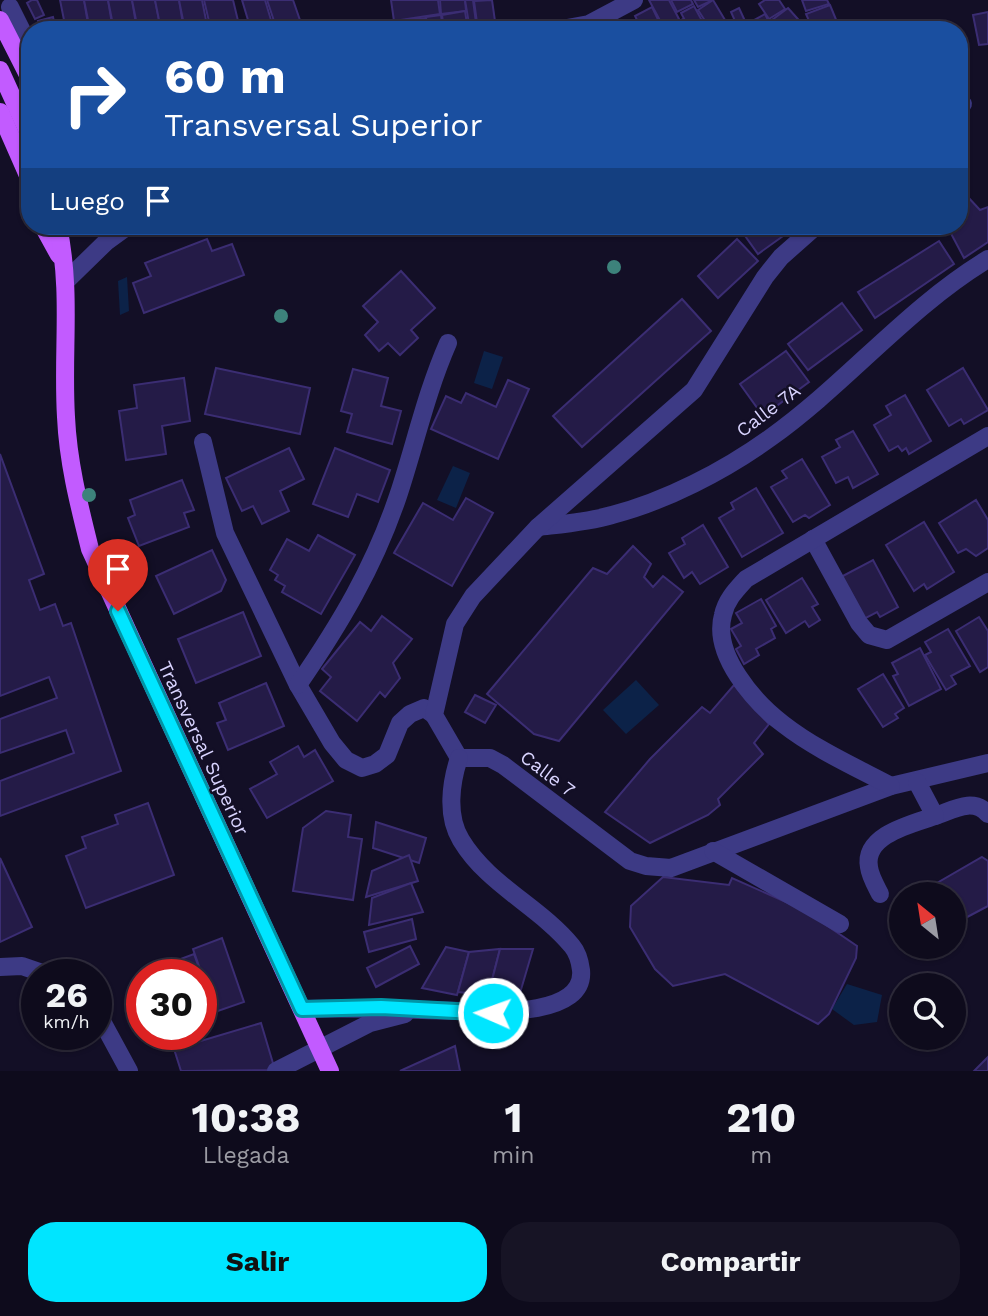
<!DOCTYPE html>
<html lang="es">
<style>
:root{--surface:#0e0b1c;--page:#171425;--text:#f1f3f6;--muted:#9b9ba3;--line:#2e2b3b;--accent:#00e5ff}
body{margin:0;font-family:"Work Sans",sans-serif;background:var(--page);color:var(--text);height:100vh;display:flex;flex-direction:column;font-size:26px;white-space:nowrap}
*{box-sizing:border-box;margin:0}
p{font-size:23px;color:var(--muted)}
.icon{flex:none;width:38px;height:38px;fill:none;stroke:currentColor;stroke-width:2;stroke-linecap:round;stroke-linejoin:round}
.map{position:relative;height:1071px;overflow:hidden}
.drawer{display:flex;flex-direction:column;background:var(--surface);flex:1}
.drawer>*{flex:none}
.banner{position:absolute;left:21px;top:21px;width:947px;height:214px;border-radius:28px;box-shadow:0 2px 5px #0004,0 0 0 2px var(--line);background:#1a4fa0;color:#fff;overflow:hidden}
.needle{width:46px;rotate:330deg}
.fabs{position:absolute;left:889px;top:882px;display:grid;gap:14px}
.fabs a{display:grid;place-items:center;width:77px;height:77px;border-radius:50%;background:var(--surface);box-shadow:0 2px 5px #0004,0 0 0 2px var(--line);font-size:35px}
.speed{position:absolute;left:21px;top:959px;display:flex;gap:14px;font-size:35px;font-weight:700;text-align:center}
.speed>*{display:grid;place-content:center;width:91px;height:91px;border-radius:50%;background:var(--surface);box-shadow:0 2px 5px #0004,0 0 0 2px var(--line);line-height:1}
.speed small{font-size:18px;font-weight:400}
.speed .limit{border:10px solid #d22;background:#fff;color:#111}
.pin{position:absolute;display:grid;place-items:center;width:60px;height:60px;color:#fff;margin:-72px -30px;border-radius:50% 50% 50% 0;rotate:-45deg;box-shadow:0 0 7px #0007}
.pin .icon{rotate:45deg}
.me{position:absolute;width:77px;margin:-38px;rotate:272deg;stroke-linejoin:round;filter:drop-shadow(0 0 5px #0008)}
.turn{display:flex;align-items:center;gap:24px;height:147px;padding:0 28px;font-size:32px}
.turn .icon{width:91px;height:91px;stroke-width:2.5}
.turn b{display:block;font-size:49px;line-height:60px}
.then{display:flex;align-items:center;height:66px;padding:0 28px;background:#0003;gap:14px;font-size:26px}
.eta{display:flex;justify-content:space-evenly;align-items:center;height:119px;text-align:center}
.eta b{font-size:42px;font-weight:700;line-height:49px}
.button{display:flex;gap:14px;margin-top:auto;padding:14px 28px}
.button a{flex:1;height:80px;border-radius:28px;background:var(--accent);color:#111;font-size:28px;font-weight:700;line-height:80px;text-align:center}
.button a+a{background:var(--page);color:var(--text)}
.map>svg:first-child{display:block}
.water{fill:#0c2248}
.building{fill:#241b47;stroke:#3b2d73;stroke-width:2}
.lines{fill:none;stroke-linecap:round;stroke-linejoin:round}
.minor{stroke:#3d3a85;stroke-width:18}
.major{stroke:#c25bff;stroke-width:18}
.tree{fill:#3d827b}
.route-casing{stroke:#0095a6;stroke-width:18}
.route{stroke:#00e5ff;stroke-width:12}
.labels{text-anchor:middle;stroke-width:5;stroke-linejoin:round;paint-order:stroke}
.street-label{font-size:19px;fill:#d9d4ff;stroke:#130f26}
</style>
<div class="map">
<svg width="988" height="1071" viewBox="0 0 988 1071">
<rect width="100%" height="100%" fill="#130f26"/>
<!-- water -->
<g class="water">
<polygon points="127,277 129,311 120,315 118,281"/>
<polygon points="484,351 503,357 492,389 474,383"/>
<polygon points="453,466 470,473 456,508 437,500"/>
<polygon points="636,680 659,705 626,734 603,710"/>
<polygon points="847,984 882,995 877,1022 854,1025 832,1009"/>
</g>
<!-- building -->
<g class="building">
<polygon points="32,0 37,0 44,15 35,19 27,3"/>
<polygon points="60,0 84,0 89,30 66,30"/>
<polygon points="84,0 108,0 113,30 90,30"/>
<polygon points="108,0 132,0 137,30 114,30"/>
<polygon points="132,0 155,0 161,30 138,30"/>
<polygon points="155,0 179,0 184,30 161,30"/>
<polygon points="179,0 202,0 208,30 185,30"/>
<polygon points="204,0 233,0 240,29 211,30"/>
<polygon points="242,0 265,0 274,30 251,30"/>
<polygon points="267,0 293,0 302,26 277,30"/>
<polygon points="391,0 438,0 440,14 394,21"/>
<polygon points="440,0 465,0 466,11 441,14"/>
<polygon points="465,0 473,0 477,30 470,30"/>
<polygon points="492,0 496,28 478,30 474,1"/>
<polygon points="649,0 669,0 679,19 664,28"/>
<polygon points="671,0 691,0 693,4 677,12"/>
<polygon points="694,0 713,0 698,7"/>
<polygon points="713,0 728,25 721,30 711,30 698,10"/>
<polygon points="765,0 779,0 785,9 769,19 759,4"/>
<polygon points="802,0 827,0 829,4 806,11"/>
<polygon points="830,5 837,22 813,30 806,14"/>
<polygon points="694,6 707,30 690,30 681,13"/>
<polygon points="652,7 663,30 642,30 635,16"/>
<polygon points="739,8 745,21 739,30 731,12"/>
<polygon points="788,8 805,27 802,30 780,30 772,20"/>
<polygon points="465,11 468,30 444,30 442,15"/>
<polygon points="988,12 988,44 979,45 973,15"/>
<polygon points="765,14 773,30 750,30 747,24"/>
<polygon points="441,15 443,30 427,30 426,17"/>
<polygon points="53,17 56,30 40,30 38,21"/>
<polygon points="425,18 426,30 396,30 395,21"/>
<polygon points="683,19 688,30 665,30 664,28"/>
<polygon points="622,22 625,30 611,30 610,27"/>
<polygon points="374,23 375,30 341,30 341,28"/>
<polygon points="395,24 395,30 381,30 381,26"/>
<polygon points="960,49 962,79 959,80 959,49"/>
<polygon points="967,196 980,210 988,207 988,242 964,258 947,226 959,226 959,201"/>
<polygon points="738,226 797,226 758,254"/>
<polygon points="207,239 212,251 232,244 244,275 144,313 133,283 151,276 145,263"/>
<polygon points="737,239 758,261 718,298 698,276"/>
<polygon points="939,241 954,264 875,318 858,292"/>
<polygon points="401,271 435,308 411,330 418,338 400,355 388,343 379,351 365,335 378,322 363,306"/>
<polygon points="682,299 711,331 582,447 553,416"/>
<polygon points="842,303 862,330 808,370 788,344"/>
<polygon points="786,351 809,382 763,416 740,384"/>
<polygon points="216,368 310,388 300,434 205,414"/>
<polygon points="963,368 988,410 964,424 961,419 949,426 927,390"/>
<polygon points="353,369 388,378 381,406 401,411 392,444 347,432 352,414 341,411"/>
<polygon points="184,378 190,421 162,426 166,454 126,460 119,411 137,408 134,385"/>
<polygon points="508,380 529,389 498,459 431,429 446,396 461,403 466,393 496,407"/>
<polygon points="905,395 931,441 909,454 906,448 902,451 898,446 889,451 874,425 891,415 886,406"/>
<polygon points="853,431 878,474 853,488 848,477 836,483 822,457 840,447 836,440"/>
<polygon points="289,448 304,479 280,491 289,511 262,524 253,506 242,511 226,478"/>
<polygon points="335,448 390,470 378,502 357,494 348,517 313,504"/>
<polygon points="0,454 44,574 29,580 40,610 55,604 63,626 71,623 121,771 0,816 0,781 74,753 66,730 0,753 0,719 57,698 49,677 0,696"/>
<polygon points="802,459 830,505 809,518 805,515 793,522 771,487 787,478 782,471"/>
<polygon points="182,480 194,510 184,513 189,527 139,546 128,518 135,515 130,500"/>
<polygon points="756,488 783,533 742,557 719,518 734,509 731,503"/>
<polygon points="466,498 493,513 452,586 394,553 423,503 453,520"/>
<polygon points="976,500 988,520 988,548 976,556 966,549 958,553 939,523"/>
<polygon points="924,522 954,572 927,589 924,584 914,591 886,545"/>
<polygon points="703,525 728,567 700,584 692,572 684,578 669,553 685,544 682,538"/>
<polygon points="318,535 355,555 321,614 282,592 285,586 275,580 278,575 270,570 287,539 309,551"/>
<polygon points="633,546 651,564 644,577 653,587 663,576 683,592 559,741 534,734 487,694 593,568 607,574"/>
<polygon points="212,550 226,580 221,591 174,614 156,576"/>
<polygon points="873,560 898,607 880,617 877,612 862,620 839,578"/>
<polygon points="802,578 818,604 812,607 820,620 809,627 805,621 786,633 766,600"/>
<polygon points="761,599 776,626 771,629 775,638 756,649 759,655 744,664 736,649 741,646 731,629 742,623 736,613"/>
<polygon points="243,612 261,656 196,683 178,639"/>
<polygon points="382,616 412,639 393,663 400,678 385,697 380,692 357,721 320,691 331,677 322,669 360,622 371,631"/>
<polygon points="979,617 988,631 988,667 980,672 956,631"/>
<polygon points="948,629 970,666 951,676 956,684 946,690 925,655 931,652 925,642"/>
<polygon points="920,648 941,689 909,706 893,676 898,674 892,663"/>
<polygon points="883,674 904,708 895,714 898,718 883,727 858,689"/>
<polygon points="266,683 284,726 228,750 217,723 226,720 219,703"/>
<polygon points="734,685 769,724 754,743 763,754 718,799 720,805 708,815 650,843 605,812 650,759 702,707 710,713"/>
<polygon points="475,695 496,705 485,723 465,712"/>
<polygon points="298,746 304,757 315,750 333,781 267,818 250,789 277,774 270,762"/>
<polygon points="148,803 174,875 86,908 66,856 86,848 82,837 118,824 115,815"/>
<polygon points="326,811 351,815 348,837 362,839 353,900 293,891 303,828"/>
<polygon points="376,822 426,838 419,863 373,848"/>
<polygon points="409,855 418,881 366,897 372,871"/>
<polygon points="982,857 988,861 988,906 954,924 954,894 918,894"/>
<polygon points="0,858 32,927 0,942"/>
<polygon points="663,877 729,885 732,878 804,910 857,946 856,958 829,1014 818,1024 725,974 673,986 655,969 630,927 631,906"/>
<polygon points="411,883 423,912 369,925 372,898"/>
<polygon points="901,904 901,921 894,908"/>
<polygon points="412,919 416,939 369,952 364,932"/>
<polygon points="222,938 244,1002 215,1012 193,949"/>
<polygon points="410,946 419,964 376,987 367,968"/>
<polygon points="446,947 469,952 457,995 422,988"/>
<polygon points="500,949 488,995 458,992 469,952"/>
<polygon points="500,949 533,949 520,993 489,992"/>
<polygon points="194,954 202,976 158,975 156,968"/>
<polygon points="201,987 210,1010 201,1013"/>
<polygon points="261,1023 275,1070 181,1071 174,1049"/>
<polygon points="455,1046 460,1071 400,1071"/>
<polygon points="988,1057 988,1071 974,1071"/>
</g>
<g class="lines">
<!-- minor -->
<g class="minor">
<polyline points="10,7 30,47"/>
<polyline points="556,30 589,24 634,0"/>
<polyline points="959,106 963,104"/>
<polyline points="67,280 106,242 128,226"/>
<polyline points="203,442 225,533 298,685 332,743 346,760 362,768 375,764 387,755 400,723 410,714 424,708 434,715"/>
<path d="M538,527C563,524 588,522 612,515C666,501 724,471 770,438C846,384 907,308 988,259"/>
<polyline points="813,539 859,623 869,635 887,640 988,582"/>
<path d="M298,685C340,624 374,567 398,496C415,445 426,393 448,343"/>
<polyline points="459,758 434,715 455,624 473,596 538,527 694,390 765,277 781,257 816,226"/>
<polyline points="459,758 490,758 503,765 630,861 646,866 671,868 891,786 988,763"/>
<path d="M891,786C855,767 815,749 783,724C754,702 712,654 723,615C726,600 736,590 746,579L988,436"/>
<path d="M935,816C953,810 973,797 988,814"/>
<polyline points="713,851 840,924"/>
<path d="M880,894C876,886 870,876 869,867C863,835 912,824 935,816L917,782"/>
<polyline points="0,967 22,966 48,975"/>
<path d="M302,1009C355,1007 407,1010 461,1011C492,1012 586,1017 581,970C580,962 577,952 572,946C539,906 488,885 461,840C446,816 451,782 459,758"/>
<polyline points="96,1016 104,1025 129,1071"/>
<polyline points="276,1071 370,1023 405,1014"/>
</g>
<!-- major -->
<g class="major">
<polyline points="0,20 30,79"/>
<polyline points="0,70 30,136"/>
<polyline points="0,112 30,180"/>
<polyline points="43,226 59,255"/>
<path d="M58,226C72,294 62,350 66,417C68,462 79,505 90,549L330,1071"/>
</g>
</g>
<!-- trees -->
<g class="tree">
<circle cx="614" cy="267" r="7"/>
<circle cx="281" cy="316" r="7"/>
<circle cx="89" cy="495" r="7"/>
</g>
<g class="lines">
<!-- route casing -->
<g class="route-casing">
<polyline id="route" points="118,611 302,1009 381,1007 493,1013"/>
</g>
<!-- route -->
<use href="#route" class="route"/>
</g>
<g class="labels">
<!-- street labels -->
<g class="street-label">
<text transform="translate(768 410) rotate(-37)" y="7">Calle 7A</text>
<text transform="translate(204 748) rotate(65)" y="7">Transversal Superior</text>
<text transform="translate(548 773) rotate(37)" y="7">Calle 7</text>
</g>
</g>
</svg>
<div class="fabs">
<a><svg class="needle" viewBox="-14 -14 28 28"><path d="M0-13l5 13h-10z" fill="#e53935"/><path d="M0 13l5-13h-10z" fill="#9b9ba3"/></svg></a>
<a><svg class="icon" aria-label="search" viewBox="0 0 24 24"><circle cx="10" cy="10" r="6"/><path d="M15 15l6 6"/></svg></a>
</div>
<div class="speed"><div>26<small>km/h</small></div><div class="limit">30</div></div>
<div class="pin" style="left:118px;top:611px;background:#d93025"><svg class="icon" aria-label="arrive" viewBox="0 0 24 24"><path d="M6 21V4h12l-3 4 3 4H6"/></svg></div>
<svg class="me" style="left:493px;top:1013px" viewBox="-20 -20 40 40"><circle r="17" fill="#00e5ff" stroke="#fff" stroke-width="3"/><path d="M0-11L8 9 0 5-8 9z" fill="#fff"/></svg>
<div class="banner">
<div class="turn"><svg class="icon" aria-label="right" viewBox="0 0 24 24"><path d="M7 20v-9h11M14 6l5 5-5 5"/></svg><div><b>60 m</b>Transversal Superior</div></div>
<div class="then">Luego<svg class="icon" aria-label="arrive" viewBox="0 0 24 24"><path d="M6 21V4h12l-3 4 3 4H6"/></svg></div>
</div>
</div>
<section class="drawer">
<div class="eta">
<div><b>10:38</b><p>Llegada</p></div>
<div><b>1</b><p>min</p></div>
<div><b>210</b><p>m</p></div>
</div>
<div class="button"><a>Salir</a><a>Compartir</a></div>
</section>
